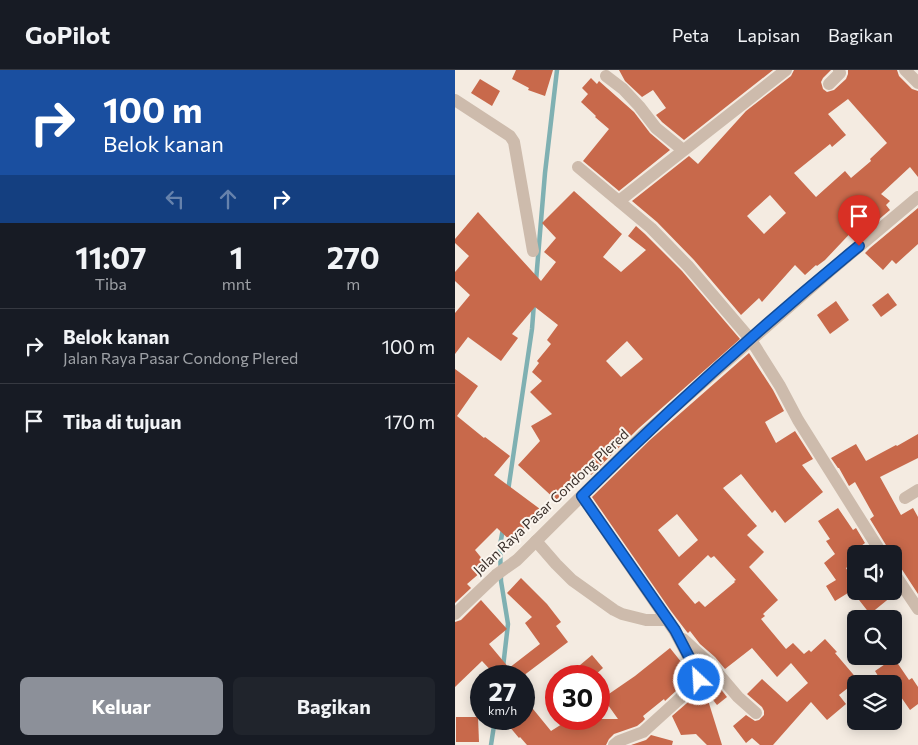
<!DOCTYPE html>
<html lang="id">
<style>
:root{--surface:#171b24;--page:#20242c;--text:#f1f3f6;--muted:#9ea1a6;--line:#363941;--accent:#8c9099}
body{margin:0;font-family:Commissioner,sans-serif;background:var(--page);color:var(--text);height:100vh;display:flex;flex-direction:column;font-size:19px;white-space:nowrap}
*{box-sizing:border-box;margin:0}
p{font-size:16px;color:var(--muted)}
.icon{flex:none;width:28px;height:28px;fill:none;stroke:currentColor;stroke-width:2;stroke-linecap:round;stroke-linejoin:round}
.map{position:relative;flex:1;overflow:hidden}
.sheet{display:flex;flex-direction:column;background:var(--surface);width:455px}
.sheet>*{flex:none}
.hud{background:#1a4fa0;color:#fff;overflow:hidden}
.buttons{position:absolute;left:392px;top:475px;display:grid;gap:10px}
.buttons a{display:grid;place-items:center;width:55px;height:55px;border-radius:8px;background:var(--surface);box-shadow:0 2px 12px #0003;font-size:25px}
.speed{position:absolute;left:15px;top:595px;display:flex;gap:10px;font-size:25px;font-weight:700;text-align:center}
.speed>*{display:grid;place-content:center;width:65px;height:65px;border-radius:50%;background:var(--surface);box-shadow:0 2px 12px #0003;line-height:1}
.speed small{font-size:12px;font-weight:400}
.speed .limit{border:8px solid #d22;background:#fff;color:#111}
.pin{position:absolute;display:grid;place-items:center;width:42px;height:42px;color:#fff;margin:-51px -21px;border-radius:50% 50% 50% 0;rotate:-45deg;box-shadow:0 0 5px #0007}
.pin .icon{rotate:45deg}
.me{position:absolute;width:55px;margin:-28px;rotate:335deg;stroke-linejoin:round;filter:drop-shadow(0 0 4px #0008)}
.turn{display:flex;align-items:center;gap:18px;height:105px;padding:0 20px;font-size:22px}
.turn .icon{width:65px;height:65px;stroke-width:2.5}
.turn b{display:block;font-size:35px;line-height:42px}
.lanes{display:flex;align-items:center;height:48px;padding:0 20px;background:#0003;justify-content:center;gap:25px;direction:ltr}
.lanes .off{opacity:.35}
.eta{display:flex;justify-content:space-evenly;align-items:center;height:85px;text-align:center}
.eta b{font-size:30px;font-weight:700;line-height:35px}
.button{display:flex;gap:10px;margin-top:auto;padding:10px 20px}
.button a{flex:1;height:58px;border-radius:8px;background:var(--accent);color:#fff;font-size:20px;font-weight:700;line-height:58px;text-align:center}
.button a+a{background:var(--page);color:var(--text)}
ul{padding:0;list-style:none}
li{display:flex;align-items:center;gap:15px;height:75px;padding:0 20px;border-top:1px solid var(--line)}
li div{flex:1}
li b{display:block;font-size:19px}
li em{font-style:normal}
header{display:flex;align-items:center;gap:30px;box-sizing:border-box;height:70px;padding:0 25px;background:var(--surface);border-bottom:1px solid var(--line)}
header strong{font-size:24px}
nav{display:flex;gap:28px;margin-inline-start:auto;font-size:18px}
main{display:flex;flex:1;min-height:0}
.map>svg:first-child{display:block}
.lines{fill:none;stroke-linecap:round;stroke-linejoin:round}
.stream{stroke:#7fb0b2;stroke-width:4.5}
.building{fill:#c8694b;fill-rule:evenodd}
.minor{stroke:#cdbbac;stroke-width:12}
.route-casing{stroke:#114b97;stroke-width:12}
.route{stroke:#1a73e8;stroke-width:9}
.labels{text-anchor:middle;stroke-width:4;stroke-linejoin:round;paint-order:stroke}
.street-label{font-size:14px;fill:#3b302b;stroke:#fbf5ee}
</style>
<header>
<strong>GoPilot</strong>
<nav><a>Peta</a><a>Lapisan</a><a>Bagikan</a></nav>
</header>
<main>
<section class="sheet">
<div class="hud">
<div class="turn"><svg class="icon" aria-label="right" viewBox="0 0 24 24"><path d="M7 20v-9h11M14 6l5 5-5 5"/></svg><div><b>100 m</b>Belok kanan</div></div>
<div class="lanes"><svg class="icon off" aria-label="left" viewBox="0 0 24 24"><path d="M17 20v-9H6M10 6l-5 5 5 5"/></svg><svg class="icon off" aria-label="ahead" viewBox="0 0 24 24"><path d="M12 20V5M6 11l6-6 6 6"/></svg><svg class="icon" aria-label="right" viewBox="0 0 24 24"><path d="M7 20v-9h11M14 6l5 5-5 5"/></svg></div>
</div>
<div class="eta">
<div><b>11:07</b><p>Tiba</p></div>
<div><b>1</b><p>mnt</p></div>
<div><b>270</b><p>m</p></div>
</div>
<ul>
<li><svg class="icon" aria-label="right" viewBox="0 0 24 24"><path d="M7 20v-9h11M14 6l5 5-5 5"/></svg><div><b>Belok kanan</b><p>Jalan Raya Pasar Condong Plered</p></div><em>100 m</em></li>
<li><svg class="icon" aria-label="arrive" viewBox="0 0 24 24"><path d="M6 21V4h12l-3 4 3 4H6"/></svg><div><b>Tiba di tujuan</b></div><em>170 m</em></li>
</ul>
<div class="button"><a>Keluar</a><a>Bagikan</a></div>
</section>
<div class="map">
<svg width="463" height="675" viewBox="0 0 463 675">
<rect width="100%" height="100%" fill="#f4ebe1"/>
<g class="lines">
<!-- stream -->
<g class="stream">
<polyline points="81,211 90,103 102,0"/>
<polyline points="53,421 77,259 79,233"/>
<polyline points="47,606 53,554 46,511 45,475 48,459"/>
<polyline points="36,675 40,649"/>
</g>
</g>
<!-- building -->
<g class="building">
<polygon points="61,0 98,0 90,26 73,20 74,18 57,9"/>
<polygon points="164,0 318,0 229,70 207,52 201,45 211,38 198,20 187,27 170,11"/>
<path d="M339,0H376L368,8L366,12L368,19L372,22L379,20L391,9L393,4V0H442L444,6L457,19L463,21V107L455,97L426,124L435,131L431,135L435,140L410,161L404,154L370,190L362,196L361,195L350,205L340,195L307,232L304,228L286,245L239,190L202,152L177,131L234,86L243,94L291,41L336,6ZM393,29L432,73L415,89L416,91L396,108L390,101L361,127L339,103L375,74L377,77L391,65L373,44ZM315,125L331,143L309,164L292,146Z"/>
<polygon points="136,8 142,14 144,11 179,42 195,63 215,80 164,121 128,91 154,59 140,47 141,46 126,32 133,24 127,18"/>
<polygon points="25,9 45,21 37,36 16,23"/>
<path d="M119,121L167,164L148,187L166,202L191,180L173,166L181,156L190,164L227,201L285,269L184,358L136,405L130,398L110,415L114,419L103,432L63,395L85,371L76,356L97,344L75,322L87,311L77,302L84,293L82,291L96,274L92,270L103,255L80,237L57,264L63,268L46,291L13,267L0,284V243L15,225L0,211V202L14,186L0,173V169L23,142L86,211L101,192L89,182L101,168L87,153ZM172,271L188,289L166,307L151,291Z"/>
<polygon points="463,138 463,174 441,194 437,190 428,200 410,183 415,178"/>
<polygon points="433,223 442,235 426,247 417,235"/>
<polygon points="381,231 394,250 375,264 362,245"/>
<path d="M294,283L318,320L329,341L310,352L321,373L340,361L358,389L347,395L368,422L330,453L320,440L317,443L286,404L268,418L302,456L292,465L309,482L294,497L323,530L308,544L310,546L306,549L331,579L338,573L349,584L354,580L356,582L370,569L382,582L380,583L403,610L384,625L391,634L372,650L356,632L318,675H305L297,668L291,673L278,656L291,645L300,651L304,650L309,645V641L307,637L292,624L307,609L332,632L353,613L336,593L322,607L297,578L270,599L260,587L245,574L235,561L233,563L232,562L222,549L216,541L137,427L195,370ZM222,444L243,470L224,487L203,460ZM253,485L256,488L259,486L281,510L279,511L280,512L250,537L244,531L240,534L223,514Z"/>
<polygon points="0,299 23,316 2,346 29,368 30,367 55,386 39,405 85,439 57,472 42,458 20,480 33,496 12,514 16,518 0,533"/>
<polygon points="463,364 463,388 425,407 446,445 458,438 463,447 463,524 446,498 443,496 439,495 439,484 435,484 434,480 415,449 419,446 400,412 394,416 384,398 383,398 376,388 401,374 411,391 441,375 442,376"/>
<polygon points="383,438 398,460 401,458 410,473 395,484 400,492 391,498 401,515 401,518 380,531 371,516 381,510 369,493 380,484 371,471 375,469 363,451"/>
<polygon points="66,508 92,534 106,552 101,556 113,572 68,606 41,606 27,591 0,617 0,552 6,550 26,530 52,559 34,574 54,598 85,574 70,553 77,547 52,523"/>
<polygon points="439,517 442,522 415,544 397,521 439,521"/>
<polygon points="215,578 227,593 235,608 210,631 209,629 188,646 190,649 187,652 182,656 159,664 154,669 151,675 72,675 65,667 64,668 54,656 62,649 69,649 69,628 96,661 115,649 116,649 121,655 129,649 163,649 148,628 180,606"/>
<polygon points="137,585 148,598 139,606 112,606"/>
<polygon points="439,588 454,610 457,608 463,617 463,634 455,640 439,617 439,614 428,614 420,601"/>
<polygon points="264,617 272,627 262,635 254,625"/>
<polygon points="239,627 244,633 252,627 267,675 252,675 241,664 226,665 217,646"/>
<polygon points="1,647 23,647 24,672 1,672"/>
<polygon points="196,665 218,671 217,675 176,675 191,670"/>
</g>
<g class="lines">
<!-- minor -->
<g class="minor">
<polyline points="450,0 463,13"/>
<polyline points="151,6 168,19 184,36 201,58 228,80"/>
<polyline points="374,14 385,3 384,0"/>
<polyline points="0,30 55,66 59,72 78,181"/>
<polyline points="123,97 196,158 233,196 296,270 325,316 343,350 427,484"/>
<polyline points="164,131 331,0"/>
<polyline points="127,426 219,560 244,607 242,613 188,662 164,671 159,675"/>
<polyline points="450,428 463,420"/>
<polyline points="81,471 101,494 117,510 159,540 167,544 191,550 213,550"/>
<polyline points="439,503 463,539"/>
<polyline points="0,544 41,505 62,490 189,364 375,201 463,127"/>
<polyline points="228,569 254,593 283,627 301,643"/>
</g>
</g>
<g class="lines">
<!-- route casing -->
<g class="route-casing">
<path id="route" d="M244,610V606L220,560L127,426C215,338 308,255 404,176"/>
</g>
<!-- route -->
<use href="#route" class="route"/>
</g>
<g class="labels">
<!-- street labels -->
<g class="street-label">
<text transform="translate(96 432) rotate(-43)" y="5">Jalan Raya Pasar Condong Plered</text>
</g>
</g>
</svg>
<div class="buttons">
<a><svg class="icon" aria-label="sound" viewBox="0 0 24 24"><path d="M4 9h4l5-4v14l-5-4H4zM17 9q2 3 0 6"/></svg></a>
<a><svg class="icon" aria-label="search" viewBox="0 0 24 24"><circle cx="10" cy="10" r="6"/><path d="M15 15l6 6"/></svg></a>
<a><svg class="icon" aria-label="layers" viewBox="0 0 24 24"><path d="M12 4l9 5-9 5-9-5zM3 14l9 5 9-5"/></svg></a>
</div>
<div class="speed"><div>27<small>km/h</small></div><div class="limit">30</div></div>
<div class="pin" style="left:404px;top:176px;background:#d93025"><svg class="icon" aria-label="arrive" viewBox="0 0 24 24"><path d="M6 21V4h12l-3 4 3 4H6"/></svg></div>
<svg class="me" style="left:244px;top:610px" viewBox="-20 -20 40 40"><circle r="17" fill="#1a73e8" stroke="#fff" stroke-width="3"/><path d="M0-11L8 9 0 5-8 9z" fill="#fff"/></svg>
</div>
</main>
